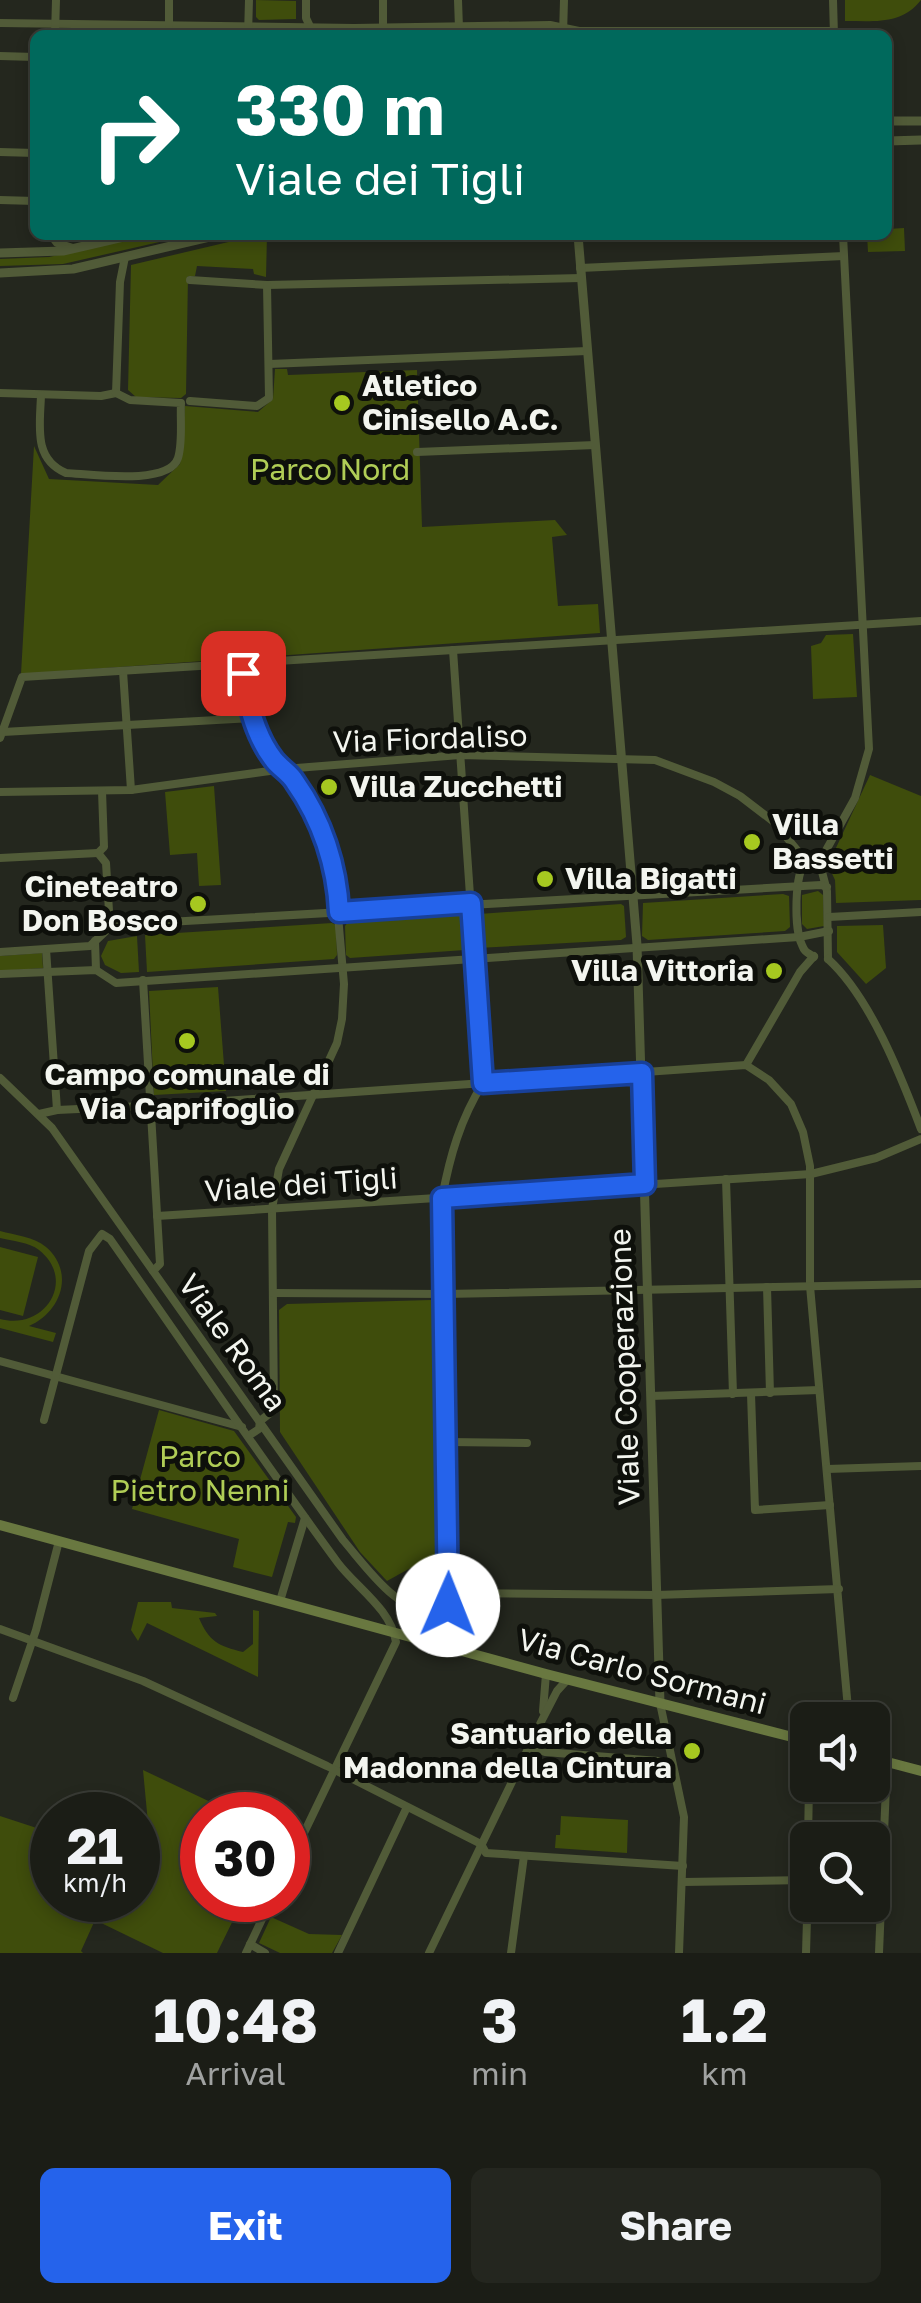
<!DOCTYPE html>
<style>
:root{--surface:#1b1d16;--page:#24261f;--text:#f1f3f6;--muted:#a0a2a1;--line:#393b35;--accent:#2563eb}
body{margin:0;font-family:"Golos Text",sans-serif;background:var(--page);color:var(--text);height:100vh;display:flex;flex-direction:column;font-size:38px;white-space:nowrap}
*{box-sizing:border-box;margin:0}
p{font-size:32px;color:var(--muted)}
.icon{flex:none;width:55px;height:55px;fill:none;stroke:currentColor;stroke-width:2;stroke-linecap:round;stroke-linejoin:round}
.map{position:relative;height:1953px;overflow:hidden}
.details{display:flex;flex-direction:column;background:var(--surface);flex:1}
.details>*{flex:none}
.banner{position:absolute;left:30px;top:30px;width:862px;height:210px;border-radius:15px;box-shadow:0 5px 15px #0003,0 0 0 2px var(--line);background:#00695c;color:#fff;overflow:hidden}
.fabs{position:absolute;left:790px;top:1702px;display:grid;gap:20px}
.fabs a{display:grid;place-items:center;width:100px;height:100px;border-radius:15px;background:var(--surface);box-shadow:0 5px 15px #0003,0 0 0 2px var(--line);font-size:50px}
.speed{position:absolute;left:30px;top:1792px;display:flex;gap:20px;font-size:50px;font-weight:700;text-align:center}
.speed>*{display:grid;place-content:center;width:130px;height:130px;border-radius:50%;background:var(--surface);box-shadow:0 5px 15px #0003,0 0 0 2px var(--line);line-height:1}
.speed small{font-size:25px;font-weight:400}
.speed .limit{border:15px solid #d22;background:#fff;color:#111}
.pin{position:absolute;display:grid;place-items:center;width:85px;height:85px;color:#fff;margin:-42px;border-radius:20px;box-shadow:0 5px 15px #0006}
.me{position:absolute;width:110px;margin:-55px;rotate:1deg;stroke-linejoin:round;filter:drop-shadow(0 0 8px #0008)}
.turn{display:flex;align-items:center;gap:35px;height:210px;padding:0 40px;font-size:45px}
.turn .icon{width:130px;height:130px;stroke-width:2.5}
.turn b{display:block;font-size:70px;line-height:85px}
.eta{display:flex;justify-content:space-evenly;align-items:center;height:170px;text-align:center}
.eta b{font-size:60px;font-weight:700;line-height:70px}
.primary-button{display:flex;gap:20px;margin-top:auto;padding:20px 40px}
.primary-button a{flex:1;height:115px;border-radius:15px;background:var(--accent);color:#fff;font-size:40px;font-weight:700;line-height:115px;text-align:center}
.primary-button a+a{background:var(--page);color:var(--text)}
.map>svg:first-child{display:block}
.green{fill:#3f4d0c}
.lines{fill:none;stroke-linecap:round;stroke-linejoin:round}
.minor{stroke:#515b38;stroke-width:8}
.tertiary{stroke:#515b38;stroke-width:9}
.secondary{stroke:#697840;stroke-width:10}
.route-casing{stroke:#184099;stroke-width:25}
.route{stroke:#2563eb;stroke-width:18}
.poi-dot{fill:#a6c820;stroke:#0e100b;stroke-width:4}
.labels{text-anchor:middle;stroke-width:10;stroke-linejoin:round;paint-order:stroke}
.poi-label{font-size:30px;font-weight:bold;fill:#f3f5ef;stroke:#0e100b;text-anchor:start}
.park-label{font-size:30px;fill:#b0cd56;stroke:#0e100b}
.street-label{font-size:30px;fill:#f3f5ef;stroke:#0e100b}
</style>
<div class="map">
<svg width="921" height="1953" viewBox="0 0 921 1953">
<rect width="100%" height="100%" fill="#24271e"/>
<!-- green -->
<g class="green">
<polygon points="256,0 296,1 296,19 259,20 256,17"/>
<path d="M845,0H921C902,25 874,21 845,21Z"/>
<polygon points="904,228 905,251 868,252 867,235 888,235 888,229"/>
<polygon points="151,235 190,235 63,264 0,266 0,259 49,257"/>
<polygon points="258,235 267,235 266,277 254,274 253,269 197,266 195,276 188,276 186,394 181,398 136,397 128,390 131,265"/>
<polygon points="275,369 287,369 288,375 417,370 422,527 555,520 567,535 552,537 558,606 598,604 600,633 21,674 34,446 49,479 158,485 180,464 185,406 258,412 273,399"/>
<polygon points="853,634 857,697 813,699 811,646 821,643 826,635"/>
<polygon points="870,775 921,796 921,900 836,903 835,880 828,865"/>
<polygon points="214,786 221,885 199,886 197,853 170,855 165,792"/>
<polygon points="818,891 823,895 824,926 807,929 802,924 802,895"/>
<polygon points="783,894 789,896 790,927 785,931 648,940 642,936 643,903"/>
<polygon points="621,904 624,906 626,937 621,940 478,948 475,917 479,914"/>
<polygon points="463,915 467,917 469,947 465,950 350,958 346,955 345,926 348,922"/>
<polygon points="332,923 336,925 337,955 334,959 147,972 145,935"/>
<polygon points="883,925 886,968 866,984 837,952 837,926"/>
<polygon points="137,936 139,972 121,973 105,965 101,956 108,941"/>
<polygon points="42,953 43,968 0,971 0,956"/>
<polygon points="218,987 226,1091 154,1095 149,991"/>
<path d="M0,1231C15,1235 34,1237 46,1247C76,1273 60,1313 29,1326L56,1333L53,1342L0,1328V1319C45,1331 77,1280 39,1250C29,1242 12,1241 0,1238Z"/>
<polygon points="0,1247 38,1257 23,1316 0,1310"/>
<polygon points="431,1300 438,1309 443,1550 387,1581 360,1552 280,1432 279,1310 287,1304"/>
<polygon points="159,1410 234,1431 296,1517 295,1523 288,1522 272,1577 233,1567 239,1539 132,1509"/>
<path d="M138,1602H171L172,1608L215,1613L217,1616L199,1618C209,1642 219,1646 243,1652L253,1644V1610L259,1611L258,1677L147,1623L138,1641L131,1630Z"/>
<polygon points="143,1770 238,1815 202,1815 202,1900 243,1900 217,1953 163,1953 95,1920 81,1951 83,1953 0,1953 0,1816 52,1833 52,1900 138,1900 138,1821 148,1823"/>
<polygon points="561,1816 628,1820 627,1853 555,1848 556,1835 560,1835"/>
<polygon points="271,1917 309,1934 342,1935 332,1953 280,1953 259,1943"/>
</g>
<g class="lines">
<!-- minor -->
<g class="minor">
<polyline points="306,0 306,18 314,35"/>
<polyline points="383,0 383,27"/>
<polyline points="458,0 459,28"/>
<polyline points="833,0 834,35"/>
<polyline points="0,23 354,28 550,25 579,31 834,31"/>
<polyline points="169,26 169,0"/>
<polyline points="55,35 56,0"/>
<polyline points="248,35 249,0"/>
<polyline points="563,35 564,0"/>
<polyline points="0,56 35,57"/>
<polyline points="0,152 35,153"/>
<polyline points="0,200 35,201"/>
<polyline points="51,235 57,243 73,248"/>
<polyline points="580,268 844,256"/>
<polyline points="190,280 267,285 581,278"/>
<polyline points="269,364 587,351"/>
<polyline points="0,393 101,396 116,393"/>
<polyline points="116,393 120,282 125,257"/>
<path d="M41,395C40,426 33,459 66,473C90,474 169,486 178,458C183,442 180,419 181,403L130,400L116,393"/>
<polyline points="190,401 257,406 269,398 267,285"/>
<polyline points="417,452 595,445"/>
<polyline points="242,664 252,718 273,759 292,776 322,829 334,870 344,984 342,1019 337,1043 279,1169 272,1209 274,1410 260,1421 259,1429 248,1436"/>
<polyline points="123,671 131,790"/>
<polyline points="3,732 252,718"/>
<polyline points="0,738 22,677 921,621"/>
<polyline points="0,792 131,790 284,769 460,755 655,760 714,782 740,796 774,822 806,861"/>
<polyline points="98,853 106,863 110,927"/>
<polyline points="98,853 104,847 102,791"/>
<polyline points="0,858 98,853"/>
<path d="M806,861C794,873 794,929 802,945C805,953 807,952 814,957"/>
<polyline points="806,861 820,864 827,891 828,959"/>
<polyline points="819,863 855,798 869,749 843,235"/>
<polyline points="829,917 921,912"/>
<polyline points="95,941 96,970"/>
<polyline points="46,949 57,1110"/>
<polyline points="0,952 90,946 110,927 168,922 821,885 827,887"/>
<path d="M828,959C870,997 901,1076 921,1129"/>
<polyline points="0,974 96,970 116,983 799,937 829,931"/>
<polyline points="143,980 160,1264 153,1271"/>
<polyline points="746,1065 800,972 814,956"/>
<path d="M0,1078L52,1128L343,1540C368,1569 399,1616 441,1613L448,1605L450,1593L442,1198C450,1156 460,1120 483,1083L453,650"/>
<polyline points="39,1114 57,1110 165,1105 746,1065 769,1080 791,1104 803,1132 810,1166 810,1286 849,1720"/>
<polyline points="726,1179 733,1394"/>
<polyline points="157,1216 811,1174 876,1158 921,1139"/>
<polyline points="767,1287 770,1393"/>
<polyline points="273,1293 445,1294 921,1284"/>
<polyline points="0,1361 242,1427"/>
<polyline points="751,1394 755,1510 830,1505"/>
<polyline points="651,1396 819,1390"/>
<path d="M44,1420L89,1251L102,1234L110,1239C186,1347 260,1457 338,1563C357,1588 391,1609 396,1642L288,1866"/>
<polyline points="448,1442 527,1443"/>
<polyline points="827,1469 921,1466"/>
<polyline points="450,1593 656,1595 839,1589"/>
<polyline points="280,1601 305,1518"/>
<polyline points="0,1629 143,1681 327,1766 481,1844 486,1853 683,1866"/>
<polyline points="13,1698 36,1630 59,1541"/>
<polyline points="660,1703 684,1817 679,1953"/>
<polyline points="543,1711 546,1674"/>
<polyline points="529,1747 545,1752 671,1762"/>
<polyline points="808,1840 809,1785"/>
<polyline points="683,1882 808,1880"/>
<polyline points="250,1944 265,1953"/>
<polyline points="246,1953 271,1900"/>
<polyline points="338,1953 407,1807"/>
<polyline points="429,1953 542,1720 557,1691 567,1680"/>
<polyline points="511,1953 524,1856"/>
<polyline points="806,1953 808,1884"/>
<polyline points="879,1953 887,1762"/>
</g>
<!-- tertiary -->
<g class="tertiary">
<polyline points="888,121 921,121"/>
<polyline points="888,141 921,140"/>
<polyline points="578,235 637,945 660,1703"/>
<polyline points="0,253 63,251 132,235"/>
<polyline points="0,273 73,269 218,235"/>
</g>
<!-- secondary -->
<g class="secondary">
<polyline points="0,1525 546,1674 808,1741"/>
<polyline points="872,1758 921,1771"/>
</g>
</g>
<g class="lines">
<!-- route casing -->
<g class="route-casing">
<path id="route" d="M243,673C247,702 255,736 274,760C280,768 290,773 295,782C322,820 337,866 339,912L471,903L483,1083L642,1073L645,1184L442,1198L448,1605"/>
</g>
<!-- route -->
<use href="#route" class="route"/>
</g>
<!-- markers -->
<g class="poi-dot">
<circle cx="342" cy="403" r="10"/>
<circle cx="329" cy="787" r="10"/>
<circle cx="752" cy="842" r="10"/>
<circle cx="545" cy="879" r="10"/>
<circle cx="198" cy="904" r="10"/>
<circle cx="774" cy="971" r="10"/>
<circle cx="187" cy="1041" r="10"/>
<circle cx="692" cy="1751" r="10"/>
</g>
<g class="labels">
<!-- poi labels -->
<g class="poi-label">
<text x="362" y="396">Atletico<tspan x="362" dy="34">Cinisello A.C.</tspan></text>
<text x="349" y="797">Villa Zucchetti</text>
<text x="772" y="835">Villa<tspan x="772" dy="34">Bassetti</tspan></text>
<text x="565" y="889">Villa Bigatti</text>
<text x="178" y="897" text-anchor="end">Cineteatro<tspan x="178" dy="34">Don Bosco</tspan></text>
<text x="754" y="981" text-anchor="end">Villa Vittoria</text>
<text x="187" y="1085" text-anchor="middle">Campo comunale di<tspan x="187" dy="34">Via Caprifoglio</tspan></text>
<text x="672" y="1744" text-anchor="end">Santuario della<tspan x="672" dy="34">Madonna della Cintura</tspan></text>
</g>
<!-- park labels -->
<g class="park-label">
<text x="330" y="480">Parco Nord</text>
<text x="200" y="1467">Parco<tspan x="200" dy="34">Pietro Nenni</tspan></text>
</g>
<!-- street labels -->
<g class="street-label">
<text transform="translate(430 739) rotate(-2)" y="10">Via Fiordaliso</text>
<text transform="translate(301 1185) rotate(-4)" y="10">Viale dei Tigli</text>
<text transform="translate(232 1343) rotate(54)" y="10">Viale Roma</text>
<text transform="translate(625 1367) rotate(-92)" y="10">Viale Cooperazione</text>
<text transform="translate(642 1672) rotate(15)" y="10">Via Carlo Sormani</text>
</g>
</g>
</svg>
<div class="fabs">
<a><svg class="icon" aria-label="sound" viewBox="0 0 24 24"><path d="M4 9h4l5-4v14l-5-4H4zM17 9q2 3 0 6"/></svg></a>
<a><svg class="icon" aria-label="search" viewBox="0 0 24 24"><circle cx="10" cy="10" r="6"/><path d="M15 15l6 6"/></svg></a>
</div>
<div class="speed"><div>21<small>km/h</small></div><div class="limit">30</div></div>
<div class="pin" style="left:243px;top:673px;background:#d93025"><svg class="icon" aria-label="arrive" viewBox="0 0 24 24"><path d="M6 21V4h12l-3 4 3 4H6"/></svg></div>
<svg class="me" style="left:448px;top:1605px" viewBox="-20 -20 40 40"><circle r="19" fill="#fff"/><path d="M0-13L10 11 0 6-10 11z" fill="#2563eb"/></svg>
<div class="banner">
<div class="turn"><svg class="icon" aria-label="right" viewBox="0 0 24 24"><path d="M7 20v-9h11M14 6l5 5-5 5"/></svg><div><b>330 m</b>Viale dei Tigli</div></div>
</div>
</div>
<section class="details">
<div class="eta">
<div><b>10:48</b><p>Arrival</p></div>
<div><b>3</b><p>min</p></div>
<div><b>1.2</b><p>km</p></div>
</div>
<div class="primary-button"><a>Exit</a><a>Share</a></div>
</section>
